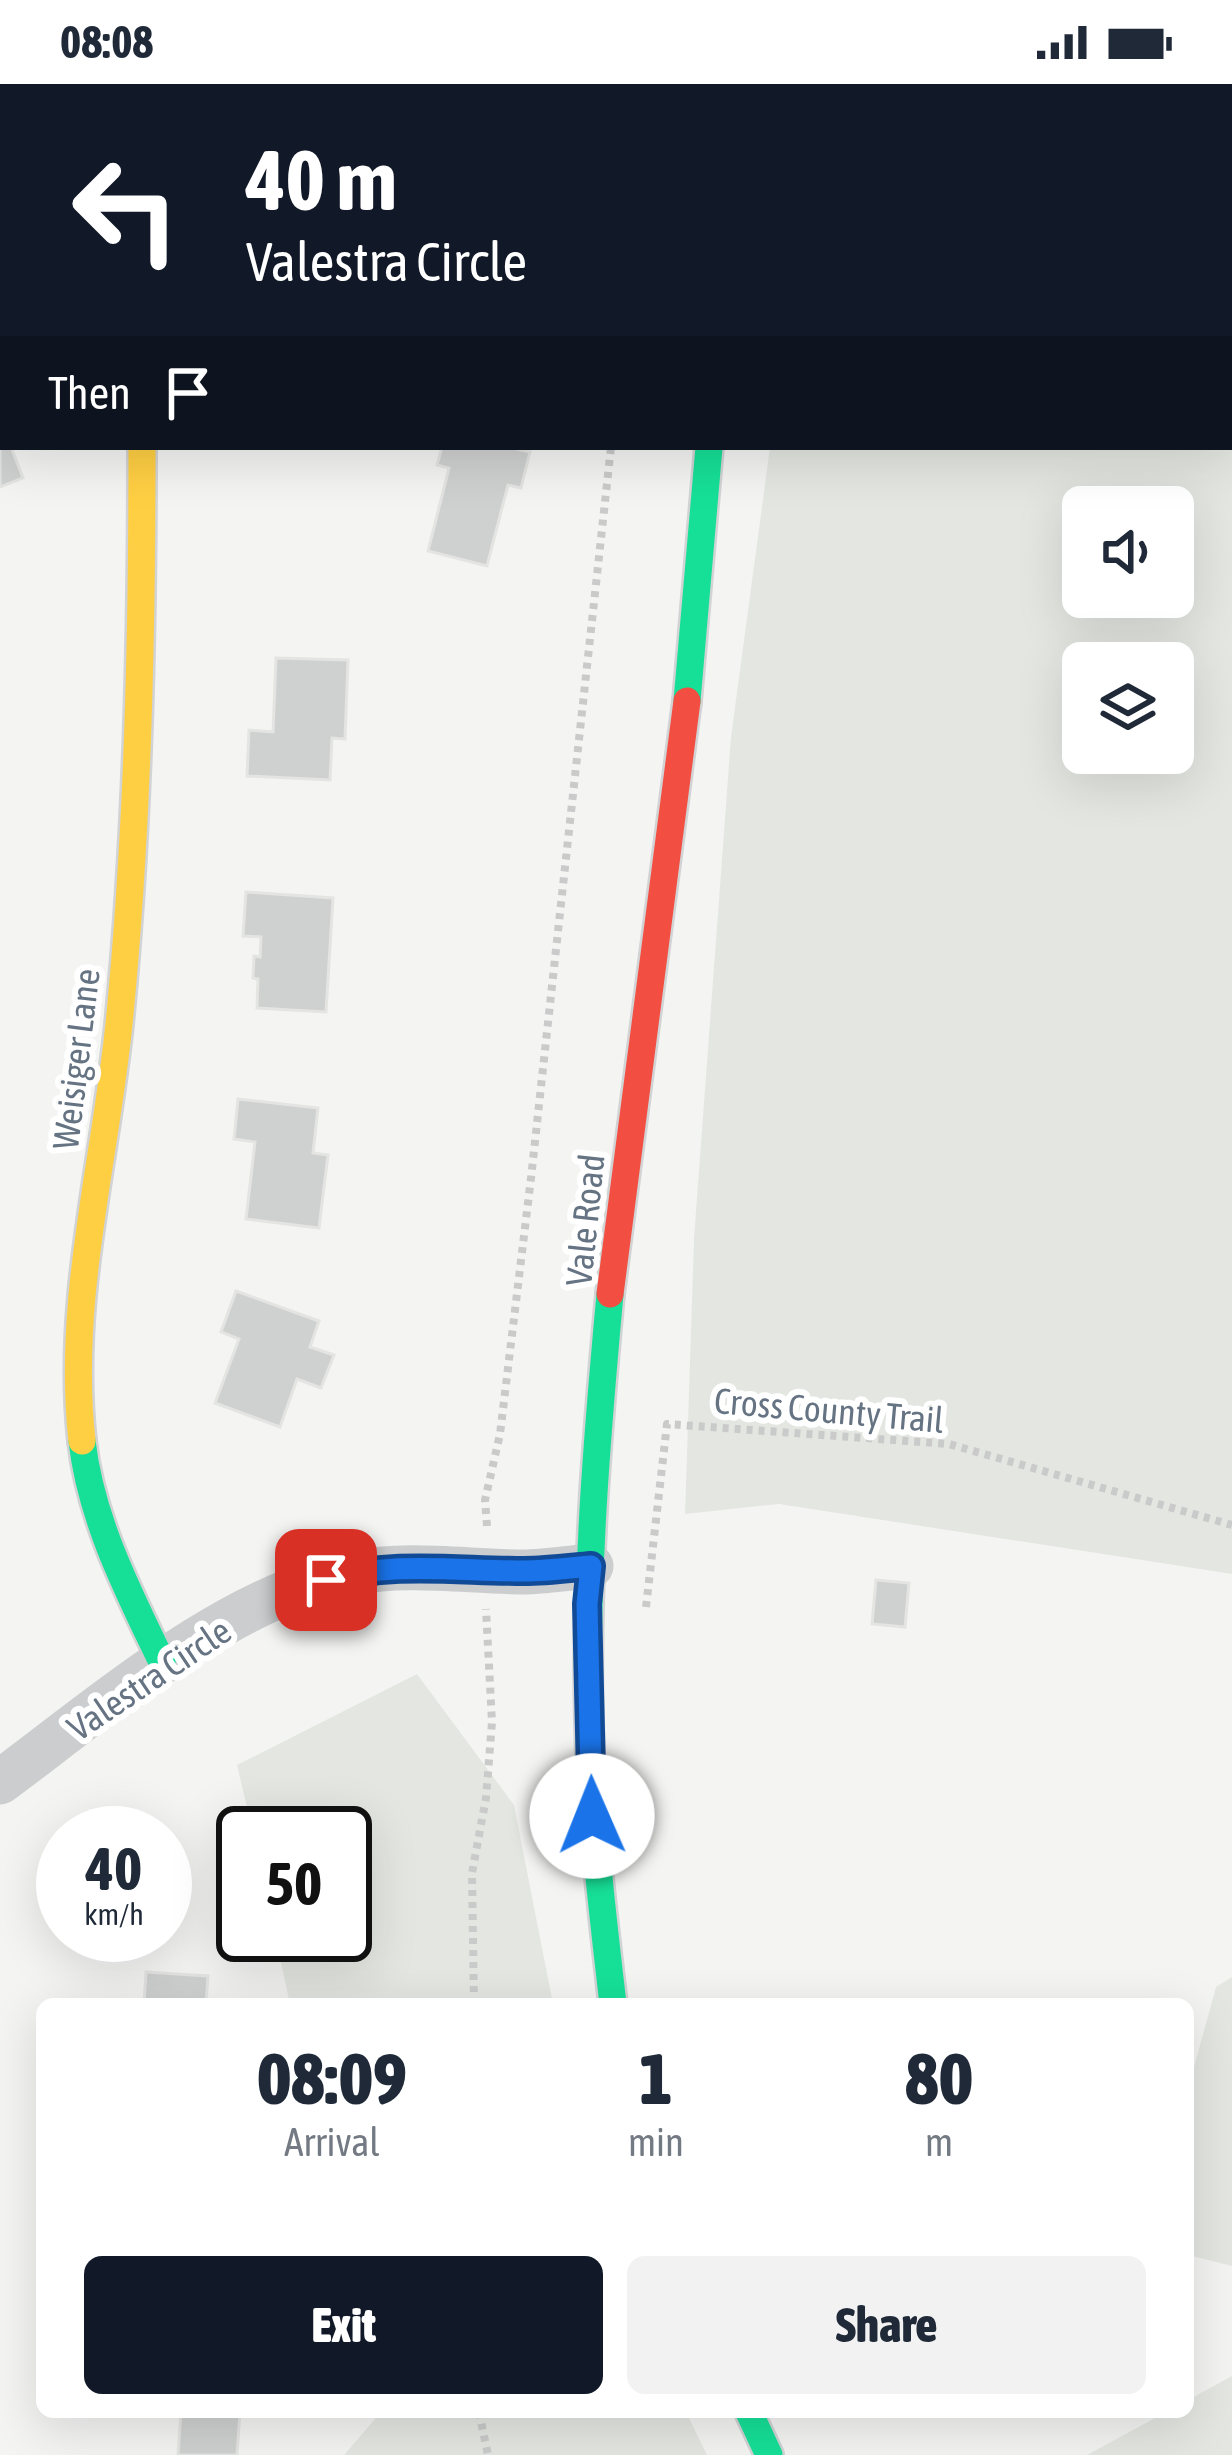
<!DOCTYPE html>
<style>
:root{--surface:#fff;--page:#f2f2f3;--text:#1f2937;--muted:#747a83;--accent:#111827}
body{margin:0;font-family:"Asap Condensed",sans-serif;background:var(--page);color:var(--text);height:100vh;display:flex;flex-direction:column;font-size:45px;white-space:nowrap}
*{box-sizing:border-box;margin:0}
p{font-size:39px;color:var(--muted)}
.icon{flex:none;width:66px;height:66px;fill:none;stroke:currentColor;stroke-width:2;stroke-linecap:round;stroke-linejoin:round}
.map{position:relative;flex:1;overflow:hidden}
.sheet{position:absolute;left:36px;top:1914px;width:1158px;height:420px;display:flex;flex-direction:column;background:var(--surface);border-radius:18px;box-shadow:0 12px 48px #0002}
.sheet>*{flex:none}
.banner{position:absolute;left:0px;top:0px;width:1233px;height:366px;box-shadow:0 12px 48px #0002;background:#111827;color:#fff;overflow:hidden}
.tools{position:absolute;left:1062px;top:402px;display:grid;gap:24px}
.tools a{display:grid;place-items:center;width:132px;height:132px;border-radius:18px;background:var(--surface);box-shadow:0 12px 48px #0002;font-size:60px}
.speed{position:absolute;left:36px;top:1722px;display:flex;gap:24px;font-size:60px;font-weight:700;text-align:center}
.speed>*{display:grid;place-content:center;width:156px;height:156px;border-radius:50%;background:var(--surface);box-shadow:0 12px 48px #0002;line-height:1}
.speed small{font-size:30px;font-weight:400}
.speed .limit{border:6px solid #111;border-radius:18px;background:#fff;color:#111}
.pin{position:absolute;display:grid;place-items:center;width:102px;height:102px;color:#fff;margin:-51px;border-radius:24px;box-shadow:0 6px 18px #0006}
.me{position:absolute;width:132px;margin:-66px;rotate:359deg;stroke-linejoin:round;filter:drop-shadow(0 0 9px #0008)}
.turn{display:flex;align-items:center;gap:42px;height:252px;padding:0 48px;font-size:54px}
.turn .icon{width:156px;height:156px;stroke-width:2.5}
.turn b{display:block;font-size:84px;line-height:102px}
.then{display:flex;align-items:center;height:114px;padding:0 48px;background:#0003;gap:24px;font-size:45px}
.eta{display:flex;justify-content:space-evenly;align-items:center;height:204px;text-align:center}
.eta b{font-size:72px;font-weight:800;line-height:84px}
.cta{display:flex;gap:24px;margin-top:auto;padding:24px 48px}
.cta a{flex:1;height:138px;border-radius:18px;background:var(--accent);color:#fff;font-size:48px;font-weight:800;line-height:138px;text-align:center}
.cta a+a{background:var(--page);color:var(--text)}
.status{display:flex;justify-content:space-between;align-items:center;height:84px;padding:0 60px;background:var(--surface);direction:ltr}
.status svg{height:33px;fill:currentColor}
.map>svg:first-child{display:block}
.green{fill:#e4e7e1;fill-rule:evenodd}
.building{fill:#cfd0d0;stroke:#e4e4e3;stroke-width:3}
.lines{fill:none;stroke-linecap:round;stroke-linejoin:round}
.fast-casing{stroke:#d2d3d4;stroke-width:32}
.slow-casing{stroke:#d2d3d4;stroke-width:32}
.jam-casing{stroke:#d2d3d4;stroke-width:32}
.path{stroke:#cacacb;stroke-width:8;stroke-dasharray:6 6;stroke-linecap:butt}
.lane{stroke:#cccdce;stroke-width:21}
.street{stroke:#cccdce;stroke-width:45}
.fast{stroke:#16e098;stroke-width:27}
.slow{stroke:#ffcf43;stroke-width:27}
.jam{stroke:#f24e42;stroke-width:27}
.route-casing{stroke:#114b97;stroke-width:30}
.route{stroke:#1a73e8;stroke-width:21}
.labels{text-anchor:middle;stroke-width:12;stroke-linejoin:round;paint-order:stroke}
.street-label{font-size:36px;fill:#657383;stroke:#fff}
</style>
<div class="status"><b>08:08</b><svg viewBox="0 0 49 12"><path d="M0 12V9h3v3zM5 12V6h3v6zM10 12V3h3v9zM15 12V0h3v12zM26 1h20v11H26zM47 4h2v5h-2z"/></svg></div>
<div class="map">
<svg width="1232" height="2371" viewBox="0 0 1232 2371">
<rect width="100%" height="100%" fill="#f4f5f3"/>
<!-- green -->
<g class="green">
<path d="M789,0H1232V1490L779,1420L685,1430L694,1154L731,653L770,363H1230V3ZM1083,423H1173V513H1083ZM1083,579H1173V669H1083Z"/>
<polygon points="417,1590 514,1721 553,1920 290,1920 275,1851 345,1851 345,1749 253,1749 237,1681"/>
<polygon points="1232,1893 1232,2182 1188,2171 1188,2005 1216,1903"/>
<polygon points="1232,2292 1232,2371 1087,2371 1166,2328 1188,2328 1188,2316"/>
<polygon points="381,2328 686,2328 707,2371 344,2371"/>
</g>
<!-- building -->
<g class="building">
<polygon points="0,333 3,363 11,363 23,394 0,403"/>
<polygon points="442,363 509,363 530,368 521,404 508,401 487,482 428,467 449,384 437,381"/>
<polygon points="276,574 348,576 345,655 332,654 330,696 247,692 249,646 273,648"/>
<polygon points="246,808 333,814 326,928 257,924 258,895 253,894 254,872 260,873 261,853 243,852"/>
<polygon points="238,1015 318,1024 313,1069 328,1071 319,1144 246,1135 255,1058 234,1055"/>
<polygon points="236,1207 319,1237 310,1263 334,1271 321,1304 297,1295 280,1343 215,1319 239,1255 221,1248"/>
<polygon points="876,1496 909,1499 905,1543 872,1540"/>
<polygon points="146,1888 208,1892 206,1920 144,1920"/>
<polygon points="181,2328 240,2328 237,2371 178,2371"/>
</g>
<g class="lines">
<!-- fast casing -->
<g class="fast-casing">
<g id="fast">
<polyline points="687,617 709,363"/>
<path d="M610,1210C597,1352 585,1495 589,1638C591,1733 602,1826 613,1920"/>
<path d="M82,1357C91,1436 128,1507 162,1578"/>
<polyline points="749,2328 769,2371"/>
</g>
</g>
<!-- slow casing -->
<g class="slow-casing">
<g id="slow">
<polyline points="729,0 730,3"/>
<path d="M82,1357C66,1212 107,1072 120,930C138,741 142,552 142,363"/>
</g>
</g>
<!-- jam casing -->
<g class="jam-casing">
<polyline id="jam" points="610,1210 687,617"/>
</g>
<!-- path -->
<g class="path">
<polyline points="639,3 639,0"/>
<polyline points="487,1442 485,1416 500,1350 531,1094 611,363"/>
<polyline points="646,1523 667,1340 949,1360 1232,1441"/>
<polyline points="474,1920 472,1789 486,1714 492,1638 486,1525"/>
<polyline points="479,2328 488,2371"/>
</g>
<!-- lane -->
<polyline class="lane" points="0,199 3,199"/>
<!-- street -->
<path class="street" d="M0,1698C96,1627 233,1509 352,1489C411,1478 468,1488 527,1488C548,1487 570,1484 591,1482"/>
<!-- fast -->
<use href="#fast" class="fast"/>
<!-- slow -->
<use href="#slow" class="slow"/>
<!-- jam -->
<use href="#jam" class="jam"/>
</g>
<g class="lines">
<!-- route casing -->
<g class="route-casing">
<path id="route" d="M326,1496C392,1477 457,1487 524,1487C546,1487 569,1484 591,1482L587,1520L592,1732"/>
</g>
<!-- route -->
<use href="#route" class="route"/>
</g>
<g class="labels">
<!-- street labels -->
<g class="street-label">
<text transform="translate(76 975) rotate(-83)" y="13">Weisiger Lane</text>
<text transform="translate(585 1136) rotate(-84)" y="13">Vale Road</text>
<text transform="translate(829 1326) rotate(5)" y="13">Cross County Trail</text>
<text transform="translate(149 1595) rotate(-34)" y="13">Valestra Circle</text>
</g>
</g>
</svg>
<div class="tools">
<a><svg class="icon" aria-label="sound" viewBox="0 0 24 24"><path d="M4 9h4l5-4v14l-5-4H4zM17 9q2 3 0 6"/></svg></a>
<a><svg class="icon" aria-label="layers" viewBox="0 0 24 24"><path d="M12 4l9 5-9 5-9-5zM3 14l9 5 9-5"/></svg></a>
</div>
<div class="speed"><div>40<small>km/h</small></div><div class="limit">50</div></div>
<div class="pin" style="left:326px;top:1496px;background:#d93025"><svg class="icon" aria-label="arrive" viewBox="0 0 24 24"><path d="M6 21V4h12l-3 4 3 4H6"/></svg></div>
<svg class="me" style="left:592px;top:1732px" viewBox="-20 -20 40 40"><circle r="19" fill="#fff"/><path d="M0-13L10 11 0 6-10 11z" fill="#1a73e8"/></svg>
<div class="banner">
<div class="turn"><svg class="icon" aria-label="left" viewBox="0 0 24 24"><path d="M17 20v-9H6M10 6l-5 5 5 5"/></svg><div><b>40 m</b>Valestra Circle</div></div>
<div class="then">Then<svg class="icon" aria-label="arrive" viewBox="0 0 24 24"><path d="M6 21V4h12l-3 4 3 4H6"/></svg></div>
</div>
<section class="sheet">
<div class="eta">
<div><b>08:09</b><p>Arrival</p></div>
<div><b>1</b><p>min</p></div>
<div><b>80</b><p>m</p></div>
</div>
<div class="cta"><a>Exit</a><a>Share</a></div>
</section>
</div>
